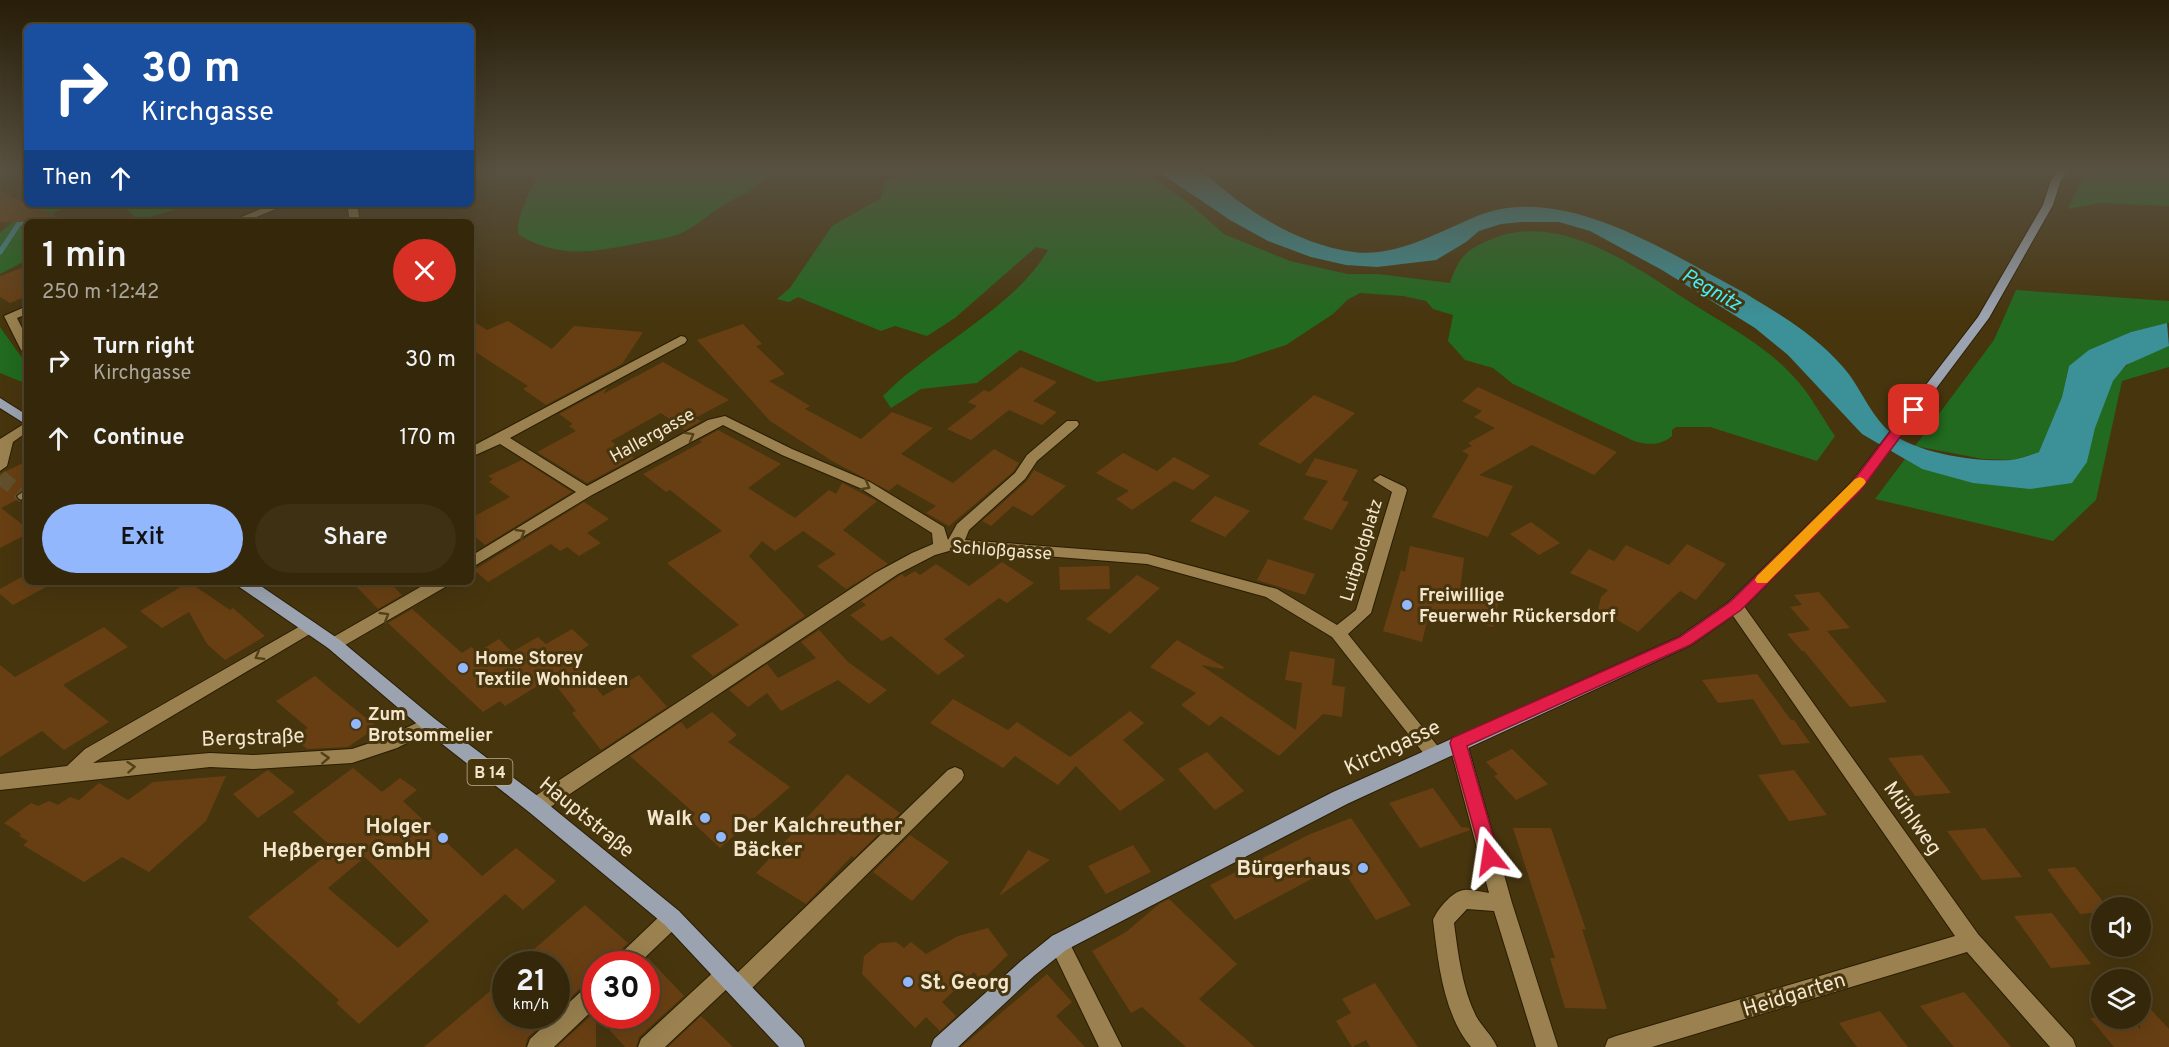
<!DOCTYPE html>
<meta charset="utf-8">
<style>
:root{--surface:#35280a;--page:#3d3013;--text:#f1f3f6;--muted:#aaa69c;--line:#4f442b;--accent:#92b7fd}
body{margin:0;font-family:Overpass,sans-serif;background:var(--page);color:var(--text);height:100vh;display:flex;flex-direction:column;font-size:22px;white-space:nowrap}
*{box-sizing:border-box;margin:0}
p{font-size:20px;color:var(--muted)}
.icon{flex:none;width:33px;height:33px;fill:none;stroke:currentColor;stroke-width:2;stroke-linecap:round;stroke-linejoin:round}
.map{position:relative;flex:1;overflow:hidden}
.drawer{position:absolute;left:24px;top:219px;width:450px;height:366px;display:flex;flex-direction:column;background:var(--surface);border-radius:9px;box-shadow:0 6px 24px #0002,0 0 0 2px var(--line)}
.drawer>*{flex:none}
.top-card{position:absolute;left:24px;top:24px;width:450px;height:183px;border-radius:9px;box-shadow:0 6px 24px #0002,0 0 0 2px var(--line);background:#1a4fa0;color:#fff;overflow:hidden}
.tools{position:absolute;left:2091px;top:897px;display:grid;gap:12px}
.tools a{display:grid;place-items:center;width:60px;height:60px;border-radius:50%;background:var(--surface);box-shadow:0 6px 24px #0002,0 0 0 2px var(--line);font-size:30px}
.speed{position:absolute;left:492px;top:951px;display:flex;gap:12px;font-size:30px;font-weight:700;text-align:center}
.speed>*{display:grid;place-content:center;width:78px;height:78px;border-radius:50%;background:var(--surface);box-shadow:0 6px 24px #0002,0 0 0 2px var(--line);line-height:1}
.speed small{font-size:15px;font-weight:400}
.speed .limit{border:9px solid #d22;background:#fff;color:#111}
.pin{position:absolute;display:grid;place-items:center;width:51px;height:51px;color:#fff;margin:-26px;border-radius:12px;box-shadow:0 3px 9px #0006}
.me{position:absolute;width:66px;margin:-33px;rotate:345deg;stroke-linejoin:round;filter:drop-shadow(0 0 4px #0008)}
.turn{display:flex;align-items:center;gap:21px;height:126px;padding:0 18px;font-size:27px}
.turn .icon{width:78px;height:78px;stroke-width:2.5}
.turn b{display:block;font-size:42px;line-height:51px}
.then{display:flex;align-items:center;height:57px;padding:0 18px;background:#0003;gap:12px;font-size:22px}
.round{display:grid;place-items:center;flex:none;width:63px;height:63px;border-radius:32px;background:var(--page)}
.head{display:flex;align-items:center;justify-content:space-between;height:102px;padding:0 18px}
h1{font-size:36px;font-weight:600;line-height:45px}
.primary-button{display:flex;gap:12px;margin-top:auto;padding:12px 18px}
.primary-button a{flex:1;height:69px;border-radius:36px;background:var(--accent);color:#111;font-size:24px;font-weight:600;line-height:69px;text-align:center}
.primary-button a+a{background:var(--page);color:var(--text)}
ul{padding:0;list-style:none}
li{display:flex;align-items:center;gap:18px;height:78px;padding:0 18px}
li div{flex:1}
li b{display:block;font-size:22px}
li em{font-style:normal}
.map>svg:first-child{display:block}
.green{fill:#216a1f}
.water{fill:#3c9097}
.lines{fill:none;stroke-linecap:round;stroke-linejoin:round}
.stream{stroke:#3c9097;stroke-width:5}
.building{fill:#683f13;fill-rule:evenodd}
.minor-tunnel{stroke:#61502b;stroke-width:15;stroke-dasharray:15 8;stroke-linecap:butt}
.minor-casing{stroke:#2a1d03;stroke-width:2}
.major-casing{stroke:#2a1d03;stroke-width:2}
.minor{fill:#9a814f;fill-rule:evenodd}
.major{fill:#9ba3b0;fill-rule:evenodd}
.oneway{stroke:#534018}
.route{fill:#e11d48;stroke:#92132f;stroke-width:1.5}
.slow{fill:#f59e0b}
.poi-dot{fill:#92b7fd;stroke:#47350e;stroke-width:2}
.labels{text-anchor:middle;stroke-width:6;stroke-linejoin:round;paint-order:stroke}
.shield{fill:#47350e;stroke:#c0b194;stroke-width:1.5}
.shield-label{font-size:16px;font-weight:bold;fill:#f4e6cd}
.street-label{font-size:18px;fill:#f4e6cd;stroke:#47350e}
.poi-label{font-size:18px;font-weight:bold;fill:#f4e6cd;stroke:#47350e;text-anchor:start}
.water-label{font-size:20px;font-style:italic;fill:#45eaf7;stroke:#47350e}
.near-street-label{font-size:21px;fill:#f4e6cd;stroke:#47350e}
.near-poi-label{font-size:21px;font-weight:bold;fill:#f4e6cd;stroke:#47350e;text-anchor:end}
</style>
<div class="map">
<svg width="2169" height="1047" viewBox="0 0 2169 1047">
<rect width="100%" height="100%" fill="#47350e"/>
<!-- green -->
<g class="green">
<path d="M542,170H773C760,189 741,194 722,206C707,216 695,227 679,234C667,239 652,240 639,243C595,252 559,259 519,235C514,220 533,184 542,170Z"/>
<path d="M917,170H1141L1190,204L1224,234L1290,261L1348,274H1378L1450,283C1459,256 1467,249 1492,239C1562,210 1636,268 1693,304C1726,325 1766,346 1793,376C1810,393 1821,416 1835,436L1817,461L1710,427H1676L1672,430V436C1660,446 1648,445 1634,441L1513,384L1493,368L1465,360L1448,341L1453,315L1433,309L1426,301L1403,296L1360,293L1347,300L1333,314L1286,345L1234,362L1097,382L1020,350L977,383L921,389L891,408L883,396C931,347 1015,308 1048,250L1036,247L955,318L927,336L895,326L881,331L798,297L789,302L777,299L790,288L832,226L881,198L885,181Z"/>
<polygon points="2086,170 2149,170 2169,177 2169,206 2101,203 2068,209"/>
<polygon points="33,204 68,204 49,217 27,222 27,260 0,274 0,233"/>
<polygon points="120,204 195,204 139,220"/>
<polygon points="2016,290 2169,301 2169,323 2131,332 2069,366 2062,397 2040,452 2013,460 1983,459 1915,446 1994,340"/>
<polygon points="0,327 27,365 27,384 0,373"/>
<path d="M2169,346V367L2122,381L2096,500L2053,541L1875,499L1905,459L1922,469L2087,462C2093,434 2102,385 2126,366C2136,357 2156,350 2169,346Z"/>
</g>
<!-- water -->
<path class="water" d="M1156,170C1167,170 1186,166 1196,170C1208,174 1226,192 1237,200C1271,225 1310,246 1354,252C1395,258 1441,231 1477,216C1552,185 1644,238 1708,273C1724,282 1741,290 1756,300C1788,319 1819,339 1843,367C1860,386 1870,415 1890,432C1918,454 1976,462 2011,460C2020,459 2030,455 2039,452L2062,397L2069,366L2089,350L2131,332L2167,323L2169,346L2126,365L2113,381L2095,428L2087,462L2072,483L2030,489L1973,483L1922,469L1862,434L1788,355L1755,328L1662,270L1590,231L1559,222H1522L1501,224L1479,231L1466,242L1436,260L1377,267L1346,265L1311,257L1268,241L1230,220Z"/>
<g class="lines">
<!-- stream -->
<polyline class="stream" points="0,252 18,225 44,204"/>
</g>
<!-- building -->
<g class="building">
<polygon points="0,191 27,204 70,222 0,222"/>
<polygon points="27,266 27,296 10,303 0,297 0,276"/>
<polygon points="471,320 487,330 508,321 552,349 574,326 643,332 622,364 546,405 523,389 528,386 471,349"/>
<polygon points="743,324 762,344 756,346 785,374 769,381 810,406 805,409 861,439 892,412 933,428 901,454 953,483 994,449 1019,463 1013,472 949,526 926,513 936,506 897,484 889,491 832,461 770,421 697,340"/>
<polygon points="663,362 729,400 695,418 701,421 685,430 661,413 611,441 634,458 587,483 537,452 576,431 569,426 573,424 559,414 607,388 603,394"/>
<polygon points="1021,367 1057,382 1033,401 1057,412 1042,425 1009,410 971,440 947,429 977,406 968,402 984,390 989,392"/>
<polygon points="1478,387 1617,452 1594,475 1532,445 1479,475 1513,486 1488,537 1432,517 1469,455 1462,451 1472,446 1468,443 1495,428 1474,417 1482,411 1462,401"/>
<polygon points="1314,395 1355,413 1300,464 1258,444"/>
<polygon points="718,430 781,464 748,488 795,518 829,490 836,494 842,483 877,501 843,530 888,564 846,589 817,566 836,554 803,531 775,551 762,541 749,556 805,616 713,676 691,656 739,625 667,563 722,531 670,490 666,492 643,474 702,442 700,440"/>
<polygon points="1123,453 1157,471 1174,457 1210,476 1193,490 1174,481 1132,510 1116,499 1129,491 1096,473"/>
<polygon points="1315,458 1358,470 1342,500 1349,502 1332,530 1303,519 1328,481 1305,475"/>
<polygon points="522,460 572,492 485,545 471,533 471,518 510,497 489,482 493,479 488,476"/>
<polygon points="27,461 27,489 16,494 17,500 1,508 27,528 27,534 0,548 0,474"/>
<polygon points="1034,470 1066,486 1032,516 1013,506 991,526 982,521 1027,481"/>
<polygon points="1215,496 1250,511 1225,537 1190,521"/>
<polygon points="584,502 609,519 587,533 601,543 579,556 567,547 560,551 551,544 488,582 474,570"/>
<polygon points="1531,522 1560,543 1539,555 1510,534"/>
<polygon points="1687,544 1726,564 1696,600 1680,591 1638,632 1598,609 1601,597 1608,590 1570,573 1589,549 1614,561 1626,545 1669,565"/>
<polygon points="1410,546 1464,558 1460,590 1499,600 1493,627 1430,610 1422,642 1383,631 1401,570 1405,572"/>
<polygon points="1268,559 1315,574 1305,595 1257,580"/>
<polygon points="1002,562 1034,583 1007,603 999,598 944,639 965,656 938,675 891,636 882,641 850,615 866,605 861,601 902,574 905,577 915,571 920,575 936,564 969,586"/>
<polygon points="1109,566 1110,589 1060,590 1059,567"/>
<polygon points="27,574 27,582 55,582 13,605 0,594 0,589"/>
<polygon points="1137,575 1160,588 1110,634 1086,619"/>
<polygon points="189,582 230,610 233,608 265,636 225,660 207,644 189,612 162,628 140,611"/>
<polygon points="352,582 389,582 402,595 378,609"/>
<polygon points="1819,592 1850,628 1827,631 1887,702 1850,707 1804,651 1802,651 1787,634 1810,630 1790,607 1802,605 1794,595"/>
<polygon points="412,609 462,653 471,647 478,652 499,639 512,652 538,637 546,644 572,629 589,645 571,657 603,696 639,675 667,707 601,750 572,713 576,711 550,678 505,706 500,701 483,712 388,623"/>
<polygon points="104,627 128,647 63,685 109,722 64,750 42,731 0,757 0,665 15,677"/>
<polygon points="819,630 848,662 887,690 869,704 838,680 781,711 767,693 748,707 729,690 767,664 778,678 816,658 801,642"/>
<polygon points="1177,640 1224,667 1223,669 1201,665 1296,730 1302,683 1285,680 1290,651 1335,659 1332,685 1345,687 1342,717 1323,714 1279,756 1221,716 1209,726 1181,705 1196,693 1150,667"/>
<polygon points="1757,674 1791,720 1794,720 1810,743 1782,745 1753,699 1718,703 1702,680"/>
<polygon points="315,676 334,692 377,727 348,747 307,749 293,738 308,728 276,701"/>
<polygon points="953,699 1008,730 1017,722 1070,757 1130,711 1144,723 1123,740 1165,780 1120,811 1076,766 1058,785 1015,756 1003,768 930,723"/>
<polygon points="712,712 737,735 728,742 790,787 720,848 688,818 694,813 630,756 681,722 687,729"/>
<polygon points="1512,749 1548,784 1516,800 1494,776 1498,774 1486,762"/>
<polygon points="1207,752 1244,791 1215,810 1178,769"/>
<polygon points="1922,755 1951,793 1915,796 1888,758"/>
<path d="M353,768L382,792L400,778L417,790L403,801L482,876L516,848L556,881L523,910L505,894L359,1024L336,1003L339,1000L248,917L334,849L293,812ZM365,857L429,921L398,948L328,888Z"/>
<polygon points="268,770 295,792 258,818 233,794"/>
<polygon points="1794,770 1827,815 1789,821 1758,775"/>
<polygon points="847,774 900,813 854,858 852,856 806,904 756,873"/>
<polygon points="226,776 206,821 149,872 122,857 84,882 23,845 28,841 19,836 21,834 4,823 31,803 38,806 49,801 58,805 70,797 79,800 99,783 128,800 153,782"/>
<polygon points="1433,788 1461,827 1469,828 1470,830 1420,848 1389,803"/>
<polygon points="1351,818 1411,905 1376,920 1339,864 1235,920 1210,885 1308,835"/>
<polygon points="1513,828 1551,828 1586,930 1582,929 1607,1009 1565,1008 1550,958 1555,958"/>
<polygon points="1985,828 2022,877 1982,880 1947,831"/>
<polygon points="910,835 949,862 912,901 873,872"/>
<polygon points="1133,845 1151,872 1106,894 1088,866"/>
<polygon points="1028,850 1050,860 999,896"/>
<polygon points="2075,867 2102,900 2102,912 2080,914 2047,869"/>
<polygon points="1169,899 1237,964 1199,999 1255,1047 1186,1047 1142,1007 1131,1013 1092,951 1126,932 1159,904"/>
<polygon points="585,905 628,943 615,955 612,964 596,964 596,980 586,983 556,1011 556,964 517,964"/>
<polygon points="2052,913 2091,964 2051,968 2014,916"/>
<polygon points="988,928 1008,955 981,981 974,972 942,1002 956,1016 940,1031 926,1017 915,1028 862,974 864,956 880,943 896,942 904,948 911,942 926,954 958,936"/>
<polygon points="648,958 684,996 639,1037 636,1047 625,1047 597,1016 646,1016 646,964 641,964"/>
<polygon points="1047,974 1072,1002 1056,1016 1085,1047 961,1047"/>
<polygon points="1375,983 1409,1034 1418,1047 1370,1047 1366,1040 1352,1047 1336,1021 1351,1013 1342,999"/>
<polygon points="495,987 506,997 506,1016 524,1016 537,1029 528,1037 525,1047 424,1047"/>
<polygon points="1964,992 2011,1047 1954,1047 1920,1006"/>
<polygon points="2140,998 2169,1029 2169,1047 2114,1047 2090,1018 2132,1018 2140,1029"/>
<polygon points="596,1011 596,1047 557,1047"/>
<polygon points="1880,1011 1908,1047 1857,1047 1839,1023"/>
<polygon points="701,1016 733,1047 668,1047"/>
</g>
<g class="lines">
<!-- minor-tunnel -->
<polyline class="minor-tunnel" points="0,477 24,496"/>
<!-- minor casing -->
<g class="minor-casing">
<g id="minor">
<polygon points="273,204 288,204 244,222 229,222"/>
<polygon points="347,204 357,204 360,222 350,222"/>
<polygon points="27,306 27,314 17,318 27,338 27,354 21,350 4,316"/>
<polygon points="681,336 685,337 687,340 685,343 510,438 587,486 708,420 725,416 792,449 870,482 944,527 948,540 957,524 1015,473 1027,455 1067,421 1077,421 1079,424 1077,427 1037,461 1025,479 969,530 965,540 1147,554 1277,589 1337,625 1356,610 1392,492 1373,480 1380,475 1405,487 1407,490 1371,613 1348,634 1440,749 1443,754 1440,759 1434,761 1428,759 1332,637 1266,597 1147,564 956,549 935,555 898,574 543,812 536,814 529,812 527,806 529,800 875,573 912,553 933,544 932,533 860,488 782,455 723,425 592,495 471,568 471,556 576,492 500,444 471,457 471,447"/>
<polygon points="27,422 27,432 13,442 7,466 0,471 0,439"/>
<polygon points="24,491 27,491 27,501 19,499 17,496"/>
<polygon points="429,582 449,582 447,586 340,648 334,650 328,648 326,644 328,640"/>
<polygon points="1735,600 1741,602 1978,934 2073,1039 2076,1047 2050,1047 1967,952 1652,1047 1605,1047 1608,1039 1616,1036 1955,936 1729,610 1727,606 1729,602"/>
<polygon points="309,621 315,623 317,627 315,631 93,763 210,753 253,755 352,749 385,738 429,717 435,719 438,724 435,729 397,748 352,763 253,769 210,767 0,790 0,774 67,766 85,749"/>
<path d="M1458,736L1464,738L1467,743L1512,903L1558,1047H1536L1494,911L1467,909L1454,923C1458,953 1462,988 1476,1016C1482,1027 1492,1035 1497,1047H1471C1443,1014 1438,961 1433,920C1437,910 1452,891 1464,890C1472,889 1481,892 1489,893L1449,743L1452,738Z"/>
<polygon points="955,767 962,770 964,775 962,780 746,994 738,997 730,994 728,988 665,1047 638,1047 641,1039 718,968 726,965 734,968 736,974 948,770"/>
<polygon points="672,909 679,911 682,918 679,925 638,964 614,964 617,957 665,911"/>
<polygon points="1059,933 1066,936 1122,1047 1099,1047 1049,943 1052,936"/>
<polygon points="596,982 596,1007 554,1047 527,1047 530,1039 588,985"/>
</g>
</g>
<!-- major casing -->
<g class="major-casing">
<g id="major">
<polygon points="2059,170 2069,170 2061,180 2053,205 1989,318 1860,490 1741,610 1691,645 1347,804 1066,950 1035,975 958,1047 931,1047 934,1039 1021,961 1052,936 1333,792 1679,637 1729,602 1850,484 1978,317 2043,205 2051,180"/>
<polygon points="0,398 27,415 27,425 0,408"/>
<polygon points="236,582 255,582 340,640 435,719 543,800 679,911 802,1039 805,1047 779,1047 665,925 529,812 423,729 328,648 238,586"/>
</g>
</g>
<!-- minor -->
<use href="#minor" class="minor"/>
<!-- major -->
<use href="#major" class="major"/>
</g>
<!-- one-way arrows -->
<defs><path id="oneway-chevron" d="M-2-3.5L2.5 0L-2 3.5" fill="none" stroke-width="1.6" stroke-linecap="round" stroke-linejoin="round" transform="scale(1.5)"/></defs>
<g class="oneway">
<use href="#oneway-chevron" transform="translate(690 436) rotate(-29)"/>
<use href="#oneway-chevron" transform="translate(866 486) rotate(28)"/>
<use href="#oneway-chevron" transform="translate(521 533) rotate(-31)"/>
<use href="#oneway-chevron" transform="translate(385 616) rotate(-31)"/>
<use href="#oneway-chevron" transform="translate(259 656) rotate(150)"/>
<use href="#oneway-chevron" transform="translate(325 758) rotate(-3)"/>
<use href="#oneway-chevron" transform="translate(131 767) rotate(-5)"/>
</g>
<!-- sky -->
<linearGradient id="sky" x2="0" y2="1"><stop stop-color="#271d08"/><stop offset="0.54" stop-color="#585141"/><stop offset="1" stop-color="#585141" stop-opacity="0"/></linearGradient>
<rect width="2169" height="316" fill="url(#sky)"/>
<!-- route -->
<polygon class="route" points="1914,406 1920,410 1860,491 1741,610 1690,645 1467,746 1499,857 1496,862 1490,865 1483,862 1450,743 1452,738 1680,637 1730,602 1851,484 1909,407"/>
<!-- slow -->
<polygon class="slow" points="1860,477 1864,479 1866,482 1864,485 1767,583 1757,583 1755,580 1757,576 1855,479"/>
<!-- markers -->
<g class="poi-dot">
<circle cx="1407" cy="605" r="6"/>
<circle cx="463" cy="668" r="6"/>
<circle cx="356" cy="724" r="6"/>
<circle cx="705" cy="818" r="6"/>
<circle cx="721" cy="837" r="6"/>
<circle cx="443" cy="838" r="6"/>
<circle cx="1363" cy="868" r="6"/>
<circle cx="908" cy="982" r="6"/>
</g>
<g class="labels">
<!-- shield labels -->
<rect class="shield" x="467.5" y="759" width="45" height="26" rx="4.5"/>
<g class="shield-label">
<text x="490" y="778">B 14</text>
</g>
<!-- street labels -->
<g class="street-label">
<text transform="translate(652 435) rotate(-29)" y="6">Hallergasse</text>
<text transform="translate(1002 550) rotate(4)" y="6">Schloßgasse</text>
<text transform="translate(1361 550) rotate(-73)" y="6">Luitpoldplatz</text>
</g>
<!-- poi labels -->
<g class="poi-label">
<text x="1419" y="601">Freiwillige<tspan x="1419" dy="21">Feuerwehr Rückersdorf</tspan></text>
<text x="475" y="664">Home Storey<tspan x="475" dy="21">Textile Wohnideen</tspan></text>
<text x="368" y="720">Zum<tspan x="368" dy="21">Brotsommelier</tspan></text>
</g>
<!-- water labels -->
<g class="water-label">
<text transform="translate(1712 289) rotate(30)" y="7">Pegnitz</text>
</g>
<!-- near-street labels -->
<g class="near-street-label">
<text transform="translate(253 737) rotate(-2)" y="7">Bergstraße</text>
<text transform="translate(1392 747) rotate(-25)" y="7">Kirchgasse</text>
<text transform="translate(587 817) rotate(39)" y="7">Hauptstraße</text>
<text transform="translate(1913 818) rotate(55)" y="7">Mühlweg</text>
<text transform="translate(1794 994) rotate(-17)" y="7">Heidgarten</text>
</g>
<!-- near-poi labels -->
<g class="near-poi-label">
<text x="693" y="825">Walk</text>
<text x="733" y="832" text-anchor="start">Der Kalchreuther<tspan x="733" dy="24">Bäcker</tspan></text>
<text x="431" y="833">Holger<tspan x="431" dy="24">Heßberger GmbH</tspan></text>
<text x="1351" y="875">Bürgerhaus</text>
<text x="920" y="989" text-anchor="start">St. Georg</text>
</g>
</g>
</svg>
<div class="tools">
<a><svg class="icon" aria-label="sound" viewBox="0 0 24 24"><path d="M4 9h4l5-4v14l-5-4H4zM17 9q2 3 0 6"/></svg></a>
<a><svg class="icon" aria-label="layers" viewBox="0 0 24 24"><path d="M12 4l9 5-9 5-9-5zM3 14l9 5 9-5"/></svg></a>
</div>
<div class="speed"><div>21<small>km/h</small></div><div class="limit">30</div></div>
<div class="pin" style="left:1914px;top:410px;background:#d93025"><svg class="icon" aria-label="arrive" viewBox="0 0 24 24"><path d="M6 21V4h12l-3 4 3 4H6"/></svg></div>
<svg class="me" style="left:1490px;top:857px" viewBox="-20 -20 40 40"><path d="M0-17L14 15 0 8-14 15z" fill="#e11d48" stroke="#fff" stroke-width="4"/></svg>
<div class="top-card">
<div class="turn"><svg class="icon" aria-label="right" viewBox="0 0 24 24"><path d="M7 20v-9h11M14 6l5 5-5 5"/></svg><div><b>30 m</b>Kirchgasse</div></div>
<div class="then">Then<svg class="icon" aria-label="ahead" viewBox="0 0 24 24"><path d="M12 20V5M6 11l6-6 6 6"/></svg></div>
</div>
<section class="drawer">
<div class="head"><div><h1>1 min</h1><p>250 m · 12:42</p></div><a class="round" style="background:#d93025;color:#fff"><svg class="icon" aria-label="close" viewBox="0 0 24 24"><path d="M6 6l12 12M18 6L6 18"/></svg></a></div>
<ul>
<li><svg class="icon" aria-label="right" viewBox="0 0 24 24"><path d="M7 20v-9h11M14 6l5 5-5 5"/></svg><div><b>Turn right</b><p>Kirchgasse</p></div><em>30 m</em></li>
<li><svg class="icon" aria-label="ahead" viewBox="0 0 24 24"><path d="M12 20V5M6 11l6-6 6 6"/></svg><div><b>Continue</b></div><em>170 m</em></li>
</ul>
<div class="primary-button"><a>Exit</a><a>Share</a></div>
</section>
</div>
